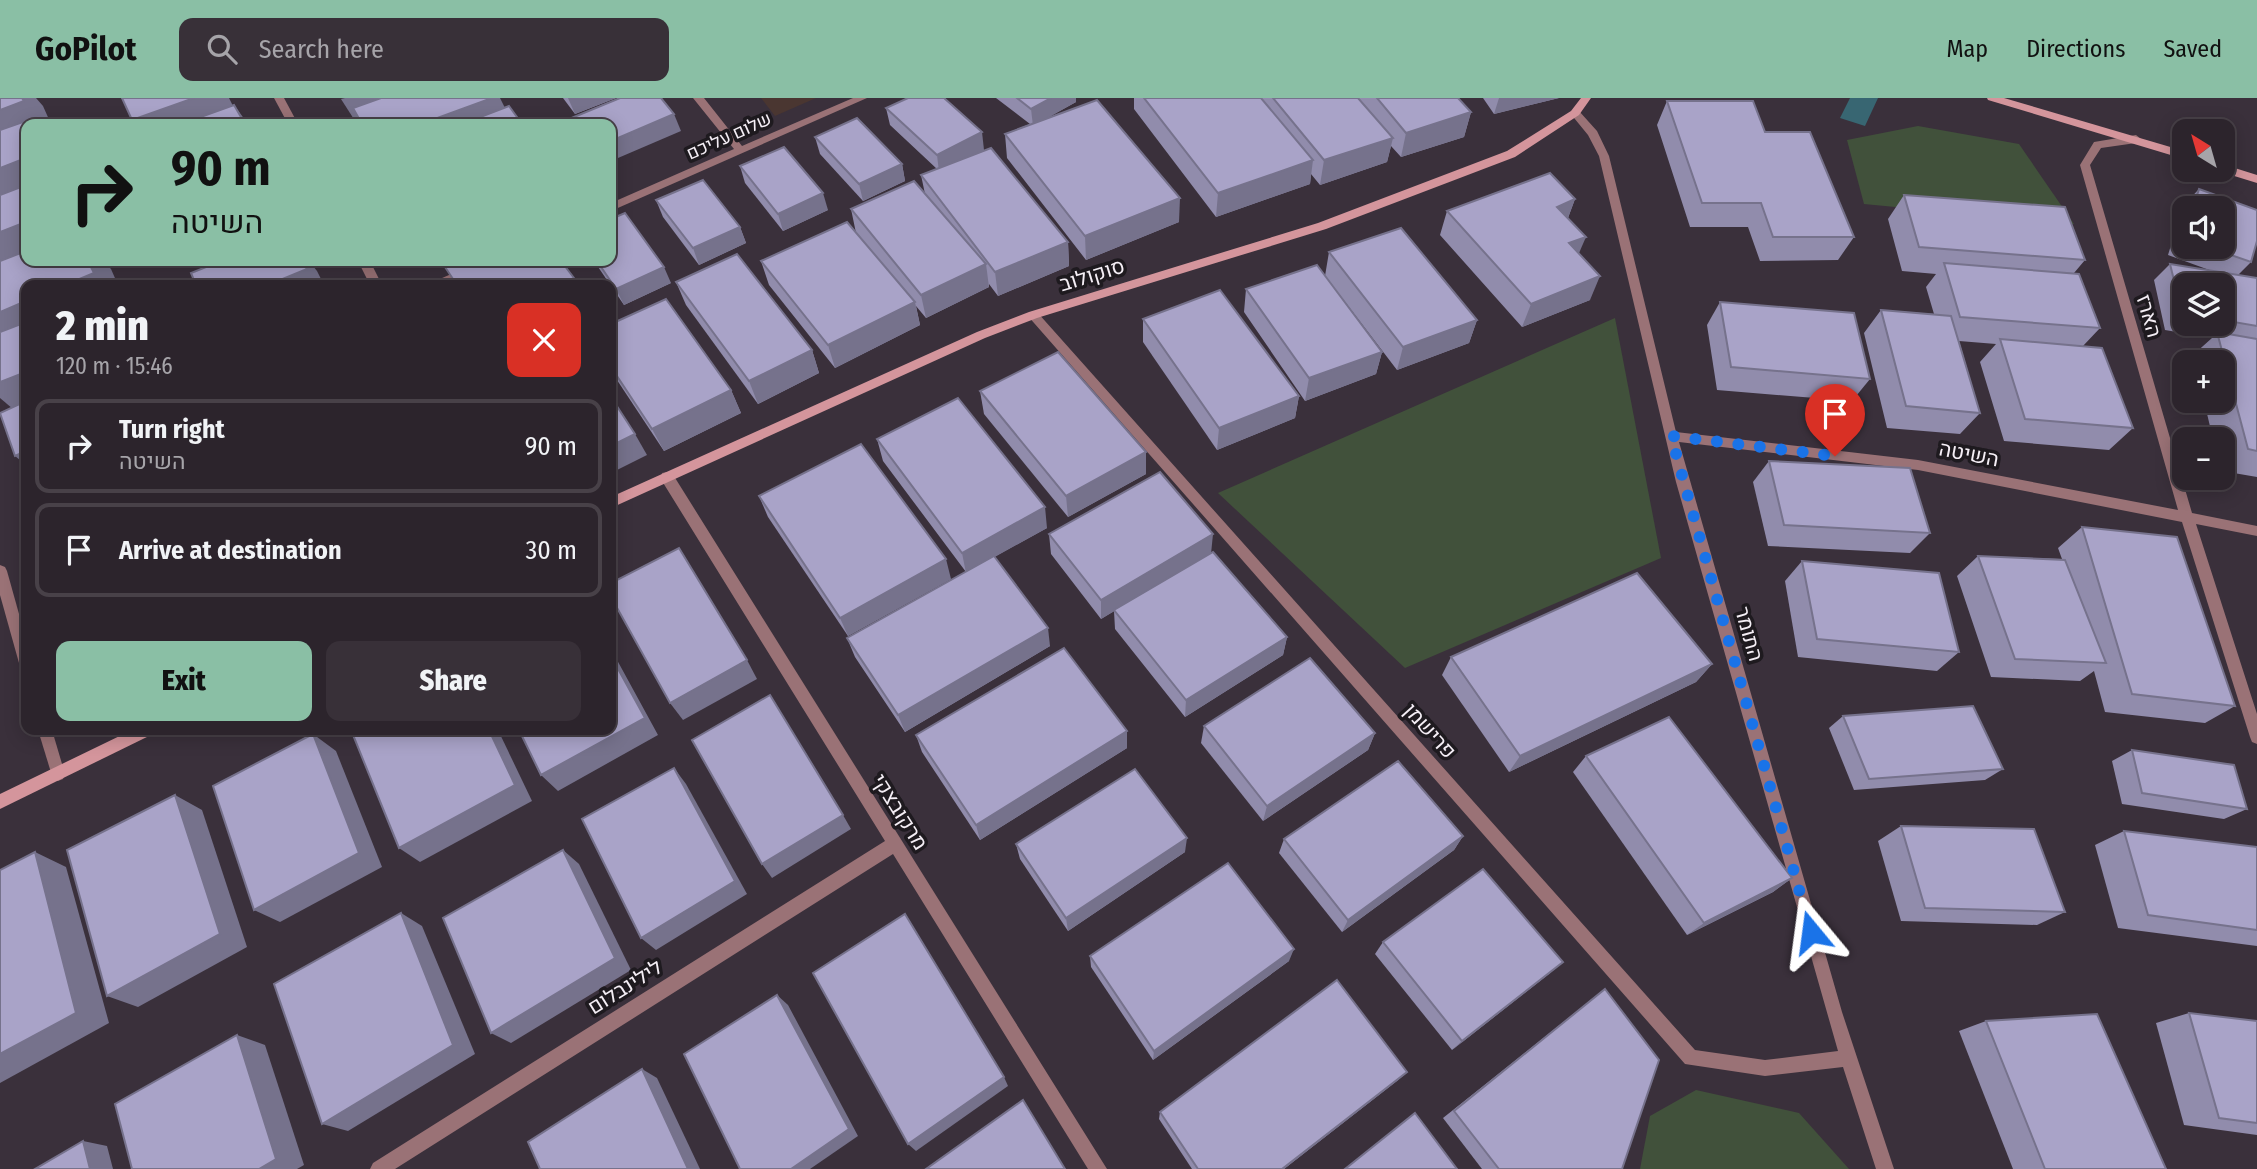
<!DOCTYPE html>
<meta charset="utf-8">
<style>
:root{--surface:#2c242c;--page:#383038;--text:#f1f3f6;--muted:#a6a4a9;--line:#484148;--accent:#8abfa5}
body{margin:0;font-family:"Fira Sans Condensed",Heebo,sans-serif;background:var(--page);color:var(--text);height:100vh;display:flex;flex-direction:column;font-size:26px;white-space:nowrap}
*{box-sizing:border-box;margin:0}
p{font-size:23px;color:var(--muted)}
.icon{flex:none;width:38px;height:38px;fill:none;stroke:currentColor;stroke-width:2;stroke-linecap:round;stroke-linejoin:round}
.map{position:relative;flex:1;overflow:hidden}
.details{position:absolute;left:21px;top:182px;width:595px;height:455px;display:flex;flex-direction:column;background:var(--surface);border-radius:14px;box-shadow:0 4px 18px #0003,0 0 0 2px var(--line)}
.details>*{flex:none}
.hud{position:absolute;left:21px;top:21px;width:595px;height:147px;border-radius:14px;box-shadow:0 4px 18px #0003,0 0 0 2px var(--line);background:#8abfa5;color:#111;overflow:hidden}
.needle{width:46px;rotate:323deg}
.fabs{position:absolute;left:2172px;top:21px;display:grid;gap:14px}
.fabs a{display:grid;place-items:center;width:63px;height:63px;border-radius:14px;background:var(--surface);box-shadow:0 4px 18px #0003,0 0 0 2px var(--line);font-size:35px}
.pin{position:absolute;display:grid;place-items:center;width:60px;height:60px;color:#fff;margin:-72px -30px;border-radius:50% 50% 50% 0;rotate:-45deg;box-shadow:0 0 7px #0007}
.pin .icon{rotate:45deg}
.me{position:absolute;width:77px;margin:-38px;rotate:344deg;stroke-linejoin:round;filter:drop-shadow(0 0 5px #0008)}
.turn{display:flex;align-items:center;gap:24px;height:147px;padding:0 35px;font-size:32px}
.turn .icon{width:91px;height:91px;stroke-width:2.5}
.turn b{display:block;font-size:49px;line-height:60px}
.round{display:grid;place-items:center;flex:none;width:74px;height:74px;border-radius:14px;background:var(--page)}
.overview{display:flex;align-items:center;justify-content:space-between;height:119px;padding:0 35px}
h1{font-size:42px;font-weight:800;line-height:52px}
.cta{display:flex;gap:14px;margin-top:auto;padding:14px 35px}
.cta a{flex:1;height:80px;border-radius:14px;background:var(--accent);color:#111;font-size:28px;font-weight:800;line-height:80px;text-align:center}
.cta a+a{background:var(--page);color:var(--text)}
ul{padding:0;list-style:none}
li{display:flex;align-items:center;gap:21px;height:94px;margin:0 14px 10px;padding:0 21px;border:4px solid var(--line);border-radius:14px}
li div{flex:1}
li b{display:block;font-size:26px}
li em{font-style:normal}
header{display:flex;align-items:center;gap:42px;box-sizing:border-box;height:98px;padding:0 35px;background:var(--accent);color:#111}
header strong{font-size:33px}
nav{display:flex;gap:38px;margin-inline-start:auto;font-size:24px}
.search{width:490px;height:63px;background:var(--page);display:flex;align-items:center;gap:18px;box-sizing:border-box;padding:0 24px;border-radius:14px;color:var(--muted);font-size:26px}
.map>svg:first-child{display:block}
.education{fill:#4a3631}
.green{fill:#41513b}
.water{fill:#386672}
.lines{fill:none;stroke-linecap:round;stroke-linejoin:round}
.street{fill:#9a7276;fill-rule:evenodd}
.secondary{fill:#d4959c;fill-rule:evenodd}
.wall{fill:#918cac;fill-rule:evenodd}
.shaded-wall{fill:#76728c}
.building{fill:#a9a3c8;stroke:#76728c;stroke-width:2}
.route{stroke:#1a73e8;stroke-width:12;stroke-dasharray:0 21.6}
.labels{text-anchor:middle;stroke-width:7;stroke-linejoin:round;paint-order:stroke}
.far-street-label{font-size:18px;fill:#f5eff6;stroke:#1e1a1f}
.street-label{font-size:21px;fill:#f5eff6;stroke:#1e1a1f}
</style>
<header>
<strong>GoPilot</strong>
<div class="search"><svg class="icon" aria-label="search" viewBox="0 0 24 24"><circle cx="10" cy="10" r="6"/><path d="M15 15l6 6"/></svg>Search here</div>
<nav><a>Map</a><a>Directions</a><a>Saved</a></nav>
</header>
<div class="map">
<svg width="2257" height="1071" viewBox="0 0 2257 1071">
<rect width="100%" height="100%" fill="#3a303b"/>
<!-- education -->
<polygon class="education" points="761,0 816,0 775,18"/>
<!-- green -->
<g class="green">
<polygon points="1918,28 2019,46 2074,126 1864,106 1847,42"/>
<polygon points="1615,220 1661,460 1405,570 1218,395"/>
<polygon points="1696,992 1799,1015 1849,1071 1640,1071 1650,1018"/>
</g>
<!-- water -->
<polygon class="water" points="1850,0 1878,0 1865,28 1840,20"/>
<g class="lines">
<!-- street -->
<g class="street">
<polygon points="274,0 284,0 298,26 288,26"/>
<polygon points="693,0 704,0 742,48 853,0 867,0 611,113 611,105 734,51"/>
<polygon points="1575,12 1579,13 1597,33 1609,58 1676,334 1918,362 2178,412 2080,67 2094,44 2136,37 2141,41 2136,45 2101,50 2090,67 2192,415 2257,428 2257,438 2196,426 2257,616 2257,646 2252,644 2250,639 2182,424 1918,372 1679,344 1842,914 1894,1071 1876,1071 1843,969 1765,978 1685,966 1027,217 1033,213 1037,214 1695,952 1765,962 1838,953 1676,384 1599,58 1588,37 1570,15"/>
<polygon points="358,163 370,163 382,187 370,187"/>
<polygon points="481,163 497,163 495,166 447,187 431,187 433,184"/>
<polygon points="667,374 672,375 1107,1071 1088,1071 893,756 395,1071 370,1071 373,1065 885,743 662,383 661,379 662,375"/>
<polygon points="0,467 5,469 7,473 26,541 26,571 21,569 19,565 0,497"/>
<polygon points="38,632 52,632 65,676 63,681 58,683 53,681"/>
</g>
<!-- secondary -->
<g class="secondary">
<polygon points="1581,0 1591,0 1579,17 1515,59 1326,131 1037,220 985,240 611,410 611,399 977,234 1029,214 1318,125 1507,53 1571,13"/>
<polygon points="1987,0 2004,0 2184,53 2184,61 1988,2"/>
<polygon points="2222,66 2257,77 2257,85 2218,73 2222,72"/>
<polygon points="132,632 153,632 151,637 0,711 0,696"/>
</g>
</g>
<!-- wall -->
<g class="wall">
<polygon points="563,0 616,0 575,16"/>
<polygon points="996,0 1076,0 1076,4 1047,20 1179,124 1086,162 1007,60 1005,36 1030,26"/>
<polygon points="1134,0 1458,0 1471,14 1464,39 1401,59 1391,48 1387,64 1320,87 1311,76 1310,86 1216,119 1134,11"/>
<polygon points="1483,0 1559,0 1494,16"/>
<polygon points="1667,3 1765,34 1854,139 1838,162 1760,163 1748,129 1690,129 1657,27"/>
<polygon points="886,10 984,52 971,58 1068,144 1069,168 998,198 989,186 989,189 926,220 916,208 920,227 835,270 769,187 761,163 856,135 851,111 925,96 921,77 937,71 890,27"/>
<polygon points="815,39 902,66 905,83 863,103 820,56"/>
<polygon points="740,68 828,112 783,133 745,85"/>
<path d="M2199,91L2257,112V143L2251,164L2238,177L2257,180V379L2222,373V341H2213L2204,303H2222V264H2194L2193,257L2212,240L2165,232L2154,182L2170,166L2212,173L2168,157L2183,108ZM2184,110H2222V149H2184ZM2184,187H2222V226H2184Z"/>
<polygon points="1904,97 2085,162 2074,175 2100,230 2083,248 2133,330 2109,352 2004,343 1980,264 1996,246 1959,243 1980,315 1960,336 1887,330 1864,235 1881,212 1934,216 1926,189 1936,176 1902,173 1888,121"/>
<polygon points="1575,101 1568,120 1579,155 1590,202 1522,229 1440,137 1447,113"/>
<polygon points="656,102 740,129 746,145 699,167 663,119"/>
<polygon points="1329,154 1477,222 1469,245 1397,272 1326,179 1382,254 1376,276 1305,303 1244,214 1246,191 1325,178"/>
<polygon points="594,163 611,163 671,185 624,207"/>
<polygon points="676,184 812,252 819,275 758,306 686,207"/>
<polygon points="1720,204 1870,281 1852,303 1717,292 1707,227"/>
<polygon points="1143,221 1299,298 1295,320 1217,352 1143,244"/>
<polygon points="611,226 731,292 741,315 664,353 611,273"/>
<polygon points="980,293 1146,354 1146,376 1068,419 984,316"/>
<polygon points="877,341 1047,430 994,459 1050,548 905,634 855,559 847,540 966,474 883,363"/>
<polygon points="1769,363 1930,435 1910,455 1768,448 1753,384"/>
<polygon points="759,398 951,481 848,538 768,419"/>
<polygon points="2082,429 2235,608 2205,625 2105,614 2094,573 2080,583 1991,579 1957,478 1978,458 2062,461 2058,450"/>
<polygon points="1049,436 1211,455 1287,539 1283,557 1185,619 1115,531 1114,513 1101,521 1051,456"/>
<polygon points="1802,463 1959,554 1937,573 1798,559 1785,483"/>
<polygon points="1451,559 1712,566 1696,584 1509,674 1442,577"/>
<polygon points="1843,618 2003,671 1985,682 1854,692 1829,630"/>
<polygon points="1204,628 1375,635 1368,652 1263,723 1201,645"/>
<polygon points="916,637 1127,650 980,742 922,654"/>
<polygon points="2132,652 2247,711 2224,721 2122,706 2112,663"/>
<polygon points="1586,658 1792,780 1773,794 1687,837 1573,674"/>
<polygon points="1901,728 2065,814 2037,827 1901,823 1878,743"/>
<polygon points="2124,733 2257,749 2257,848 2118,830 2095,747"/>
<polygon points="1463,738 1454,752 1342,834 1279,755 1284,741"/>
<polygon points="1016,746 1185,754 1068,833 1020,761"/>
<polygon points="1383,844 1550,875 1452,952 1375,856"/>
<polygon points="1090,858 1289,863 1153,962 1091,869"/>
<polygon points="1605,891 1622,1071 1482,1071 1443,1020"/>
<polygon points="2189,915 2257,923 2257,1037 2184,1027 2156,925"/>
<polygon points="1986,923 2166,1071 2013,1071 1959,933"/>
<polygon points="1407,974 1398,982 1284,1071 1192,1071 1159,1021 1160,1014"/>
</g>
<!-- shaded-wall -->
<g class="shaded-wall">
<polygon points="0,0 36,0 43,8 51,26 26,26 0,64"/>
<polygon points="194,0 229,0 242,26 135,26 132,22"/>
<polygon points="345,0 461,0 404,26 357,26 341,1"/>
<polygon points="492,0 500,0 513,26 421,26"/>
<polygon points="568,0 616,0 575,16"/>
<polygon points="1051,0 1076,0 1076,4 1033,28 1031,11"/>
<polygon points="1499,0 1559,0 1494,16"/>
<polygon points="234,7 248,26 245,26"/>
<polygon points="1471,14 1464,39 1401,59 1406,35"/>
<polygon points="674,16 681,33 611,63 611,43"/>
<polygon points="982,34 984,52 939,74 937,57"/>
<polygon points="1393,40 1387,64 1320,87 1324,62"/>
<polygon points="26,60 26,112 0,122 0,70"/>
<polygon points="1313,62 1310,86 1216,119 1218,95"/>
<polygon points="902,66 905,83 863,103 859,86"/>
<polygon points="823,95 828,112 783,133 778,116"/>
<polygon points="1180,100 1179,124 1086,162 1085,138"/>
<polygon points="1575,101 1566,125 1557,109"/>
<polygon points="26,124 26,163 0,187 0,134"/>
<polygon points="740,129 746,145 699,167 693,150"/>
<polygon points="1586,139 1576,162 1569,145"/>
<polygon points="1068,144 1069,168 998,198 995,174"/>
<polygon points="88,163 103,163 111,171 118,187 65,187"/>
<polygon points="302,163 309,163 317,173 324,187 268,187"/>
<polygon points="986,166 989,189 926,220 921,197"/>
<polygon points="664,169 671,185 624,207 616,191"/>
<polygon points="1600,178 1590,202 1522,229 1531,206"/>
<polygon points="574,180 577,187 558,187"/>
<polygon points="26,203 26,256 0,251 0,214"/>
<polygon points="915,204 920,227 835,270 828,247"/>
<polygon points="1477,222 1469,245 1397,272 1403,249"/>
<polygon points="812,252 819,275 758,306 749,283"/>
<polygon points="1382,254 1376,276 1305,303 1309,280"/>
<polygon points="26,274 26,322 0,300 0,284"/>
<polygon points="731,292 741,315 664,353 652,331"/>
<polygon points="1299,298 1295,320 1217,352 1219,330"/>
<polygon points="635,336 647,357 611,375 611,348"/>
<polygon points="26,353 26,367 15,358"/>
<polygon points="1146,354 1146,376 1068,419 1066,398"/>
<polygon points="1045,409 1047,430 966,475 962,455"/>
<polygon points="1213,436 1211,456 1101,521 1101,502"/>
<polygon points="946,461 951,481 848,538 840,520"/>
<polygon points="1048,530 1050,548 905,634 898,617"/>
<polygon points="1287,539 1283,557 1185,619 1186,602"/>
<polygon points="611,551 658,637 558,693 541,677 611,558"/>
<polygon points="747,562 757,581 683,622 670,605"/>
<polygon points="1712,566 1696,584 1509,674 1520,658"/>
<polygon points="489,632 498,632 532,703 420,764 399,750"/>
<polygon points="1127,633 1127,650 980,742 976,727"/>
<polygon points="1375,635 1368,652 1263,723 1267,708"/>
<polygon points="313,636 336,653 382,769 280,824 254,812"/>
<polygon points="674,670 686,686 747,796 656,852 641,840"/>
<polygon points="175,697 202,712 247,849 138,909 107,898"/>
<polygon points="843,717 851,731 772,780 762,766"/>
<polygon points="1463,738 1454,752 1342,834 1348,822"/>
<polygon points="1187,740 1185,754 1068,833 1066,820"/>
<polygon points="563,752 579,766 631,872 511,945 491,935"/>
<polygon points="35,754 66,769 109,925 0,985 0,956"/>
<polygon points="1792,780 1773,794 1687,837 1704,825"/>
<polygon points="401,815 422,828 475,956 348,1033 322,1026"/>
<polygon points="1294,851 1289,863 1153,962 1154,953"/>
<polygon points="1563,864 1550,875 1452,952 1462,943"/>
<polygon points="777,897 788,907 858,1038 810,1071 791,1071"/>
<polygon points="237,937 265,947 304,1067 297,1071 259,1071"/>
<polygon points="642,971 657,980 700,1071 688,1071"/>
<polygon points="1407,974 1398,982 1284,1071 1282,1071"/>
<polygon points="1004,979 1008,988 916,1053 908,1046"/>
<polygon points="83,1043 107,1048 113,1071 90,1071"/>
</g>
<!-- building -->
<g class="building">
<polygon points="0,0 22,0 24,3 0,12"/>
<polygon points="122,0 194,0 132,22"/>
<polygon points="381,0 492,0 421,26 362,26 353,10"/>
<polygon points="620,0 661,0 674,16 611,43 611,26 557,26"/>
<polygon points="908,0 944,0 982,34 937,57 886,10"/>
<polygon points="1017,0 1051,0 1031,11"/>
<polygon points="1144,0 1261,0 1313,62 1218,95"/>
<polygon points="1273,0 1358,0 1393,40 1324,62"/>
<polygon points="1377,0 1458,0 1471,14 1406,35"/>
<polygon points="1097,2 1180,100 1085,138 1005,36"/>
<polygon points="1667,3 1753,3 1765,34 1810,34 1854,139 1773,139 1761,105 1702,105"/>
<polygon points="234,7 245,26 181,26"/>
<polygon points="509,8 522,26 462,26"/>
<polygon points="40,18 44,26 26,26 26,60 0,70 0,32"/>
<polygon points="857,20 902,66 859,86 815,39"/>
<polygon points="784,49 823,95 778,116 740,68"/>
<polygon points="991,50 1068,144 995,174 921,77"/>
<polygon points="1550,75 1575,101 1557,109 1586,139 1569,145 1600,178 1531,206 1447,113"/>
<polygon points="703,82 740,129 693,150 656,102"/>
<polygon points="914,83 986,166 921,197 851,111"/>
<polygon points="26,87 26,124 0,134 0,97"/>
<polygon points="2199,91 2257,112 2257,143 2251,164 2208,149 2222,149 2222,110 2193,110"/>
<polygon points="1904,97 2065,109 2085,162 1919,149"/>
<polygon points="625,115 664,169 616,191 597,163 611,163 611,121"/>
<polygon points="847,124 915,204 828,247 761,163"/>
<polygon points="1401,130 1477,222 1403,249 1329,154"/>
<polygon points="26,153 26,163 88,163 94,175 65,187 26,187 26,203 0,214 0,163"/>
<polygon points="737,156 812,252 749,283 676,184"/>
<polygon points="221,163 302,163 307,171 268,187 196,187 191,175"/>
<polygon points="441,163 561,163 574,180 558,187 457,187"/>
<polygon points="1944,165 2079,176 2100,230 1960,219"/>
<polygon points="2170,166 2257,180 2257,228 2222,222 2222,187 2184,187 2184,216 2182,215"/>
<polygon points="1317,167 1382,254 1309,280 1246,191"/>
<polygon points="1220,192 1299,298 1219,330 1143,221"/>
<polygon points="666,201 731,292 652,331 611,269 611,226"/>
<polygon points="1720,204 1854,215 1870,281 1731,269"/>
<polygon points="1881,212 1951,218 1980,315 1906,308"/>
<polygon points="26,224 26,274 0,284 0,234"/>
<polygon points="2217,234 2257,241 2257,353 2248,351"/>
<polygon points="2000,241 2102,250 2133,330 2025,321"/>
<polygon points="1058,254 1146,354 1066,398 980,293"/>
<polygon points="611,299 635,336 611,348"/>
<polygon points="958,300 1045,409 962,455 877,341"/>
<polygon points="26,303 26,353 15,358 0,315"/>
<polygon points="861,346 946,461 840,520 759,398"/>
<polygon points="1769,363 1910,370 1930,435 1784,427"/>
<polygon points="1160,374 1213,436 1101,502 1049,436"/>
<polygon points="2082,429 2177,439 2235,608 2132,596"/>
<polygon points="679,450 747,562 670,605 611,499 611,485"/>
<polygon points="1213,454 1287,539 1186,602 1114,512"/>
<polygon points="994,458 1048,530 898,617 847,540"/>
<polygon points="1978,458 2065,462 2106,565 2015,561"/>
<polygon points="1802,463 1939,475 1959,554 1817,541"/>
<polygon points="1637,475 1712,566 1520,658 1451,559"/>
<polygon points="1064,550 1127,633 976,727 916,637"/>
<polygon points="611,558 645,620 541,677 519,632 611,632"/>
<polygon points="1310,560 1375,635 1267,708 1204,628"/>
<polygon points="770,597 843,717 762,766 692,642"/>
<polygon points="1973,608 2003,671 1869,681 1843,618"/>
<polygon points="1669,619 1792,780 1704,825 1586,658"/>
<polygon points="351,632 489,632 515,687 399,750"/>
<polygon points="313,636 359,755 254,812 213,688"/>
<polygon points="2132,652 2234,667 2247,711 2142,695"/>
<polygon points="1398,663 1463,738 1348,822 1284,741"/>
<polygon points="674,670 735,783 641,840 582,721"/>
<polygon points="1135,671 1187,740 1066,820 1016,746"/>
<polygon points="175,697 220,836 107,898 67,752"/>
<polygon points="1901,728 2034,731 2065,814 1925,810"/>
<polygon points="2124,733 2257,749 2257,832 2148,817"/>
<polygon points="563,752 615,860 491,935 443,820"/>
<polygon points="35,754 76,915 0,956 0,772"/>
<polygon points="1228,765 1294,851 1154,953 1090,858"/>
<polygon points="1483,771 1563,864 1462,943 1383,844"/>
<polygon points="401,815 453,947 322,1026 274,886"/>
<polygon points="905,816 1004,979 908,1046 813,875"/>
<polygon points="1337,882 1407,974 1282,1071 1198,1071 1160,1014"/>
<polygon points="1605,891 1659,962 1622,1071 1499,1071 1454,1013"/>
<polygon points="777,897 849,1031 791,1071 740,1071 684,956"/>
<polygon points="2189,915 2257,923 2257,1025 2219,1020"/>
<polygon points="2097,916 2166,1071 2045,1071 1986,923"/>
<polygon points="237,937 276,1061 259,1071 132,1071 115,1006"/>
<polygon points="642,971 688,1071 540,1071 528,1044"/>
<polygon points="1023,1002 1065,1071 926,1071"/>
<polygon points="1415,1015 1457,1071 1345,1071"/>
<polygon points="83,1043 90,1071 35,1071"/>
</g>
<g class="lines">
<!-- route -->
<polyline class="route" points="1811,834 1671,338 1835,358"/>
</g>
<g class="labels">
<!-- far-street labels -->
<g class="far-street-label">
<text transform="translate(729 38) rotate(-24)" y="6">שלום עליכם</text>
</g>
<!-- street labels -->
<g class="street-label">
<text transform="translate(1092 177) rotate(-17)" y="7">סוקולוב</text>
<text transform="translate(2149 218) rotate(74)" y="7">הארז</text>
<text transform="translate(1969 356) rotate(11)" y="7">השיטה</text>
<text transform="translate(1749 536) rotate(74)" y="7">התומר</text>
<text transform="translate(1430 633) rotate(48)" y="7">פרישמן</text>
<text transform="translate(900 714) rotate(58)" y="7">מרקובצקי</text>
<text transform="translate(625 889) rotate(-32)" y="7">לילינבלום</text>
</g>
</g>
</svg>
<div class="fabs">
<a><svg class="needle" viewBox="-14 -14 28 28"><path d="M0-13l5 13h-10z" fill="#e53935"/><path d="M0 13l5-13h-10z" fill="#a6a4a9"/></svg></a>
<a><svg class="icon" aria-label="sound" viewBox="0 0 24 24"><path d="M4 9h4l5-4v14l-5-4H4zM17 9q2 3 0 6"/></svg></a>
<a><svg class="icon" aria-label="layers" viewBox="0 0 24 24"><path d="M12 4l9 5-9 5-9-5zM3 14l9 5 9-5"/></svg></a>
<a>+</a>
<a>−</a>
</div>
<div class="pin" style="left:1835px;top:358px;background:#d93025"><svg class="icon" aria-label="arrive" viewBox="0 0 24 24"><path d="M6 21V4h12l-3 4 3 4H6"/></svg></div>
<svg class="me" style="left:1811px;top:834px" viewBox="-20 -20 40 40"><path d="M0-17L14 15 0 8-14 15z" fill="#1a73e8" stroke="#fff" stroke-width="4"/></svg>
<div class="hud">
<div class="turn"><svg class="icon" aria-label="right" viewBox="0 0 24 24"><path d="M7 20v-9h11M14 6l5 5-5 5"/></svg><div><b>90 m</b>השיטה</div></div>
</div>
<section class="details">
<div class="overview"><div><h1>2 min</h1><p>120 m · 15:46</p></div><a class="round" style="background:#d93025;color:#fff"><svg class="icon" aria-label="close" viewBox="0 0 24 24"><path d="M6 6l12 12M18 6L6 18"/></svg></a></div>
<ul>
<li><svg class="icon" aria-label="right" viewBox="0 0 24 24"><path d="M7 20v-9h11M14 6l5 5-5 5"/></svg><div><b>Turn right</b><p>השיטה</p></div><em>90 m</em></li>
<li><svg class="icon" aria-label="arrive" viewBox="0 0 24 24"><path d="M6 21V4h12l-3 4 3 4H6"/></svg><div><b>Arrive at destination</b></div><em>30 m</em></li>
</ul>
<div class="cta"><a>Exit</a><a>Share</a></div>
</section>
</div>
